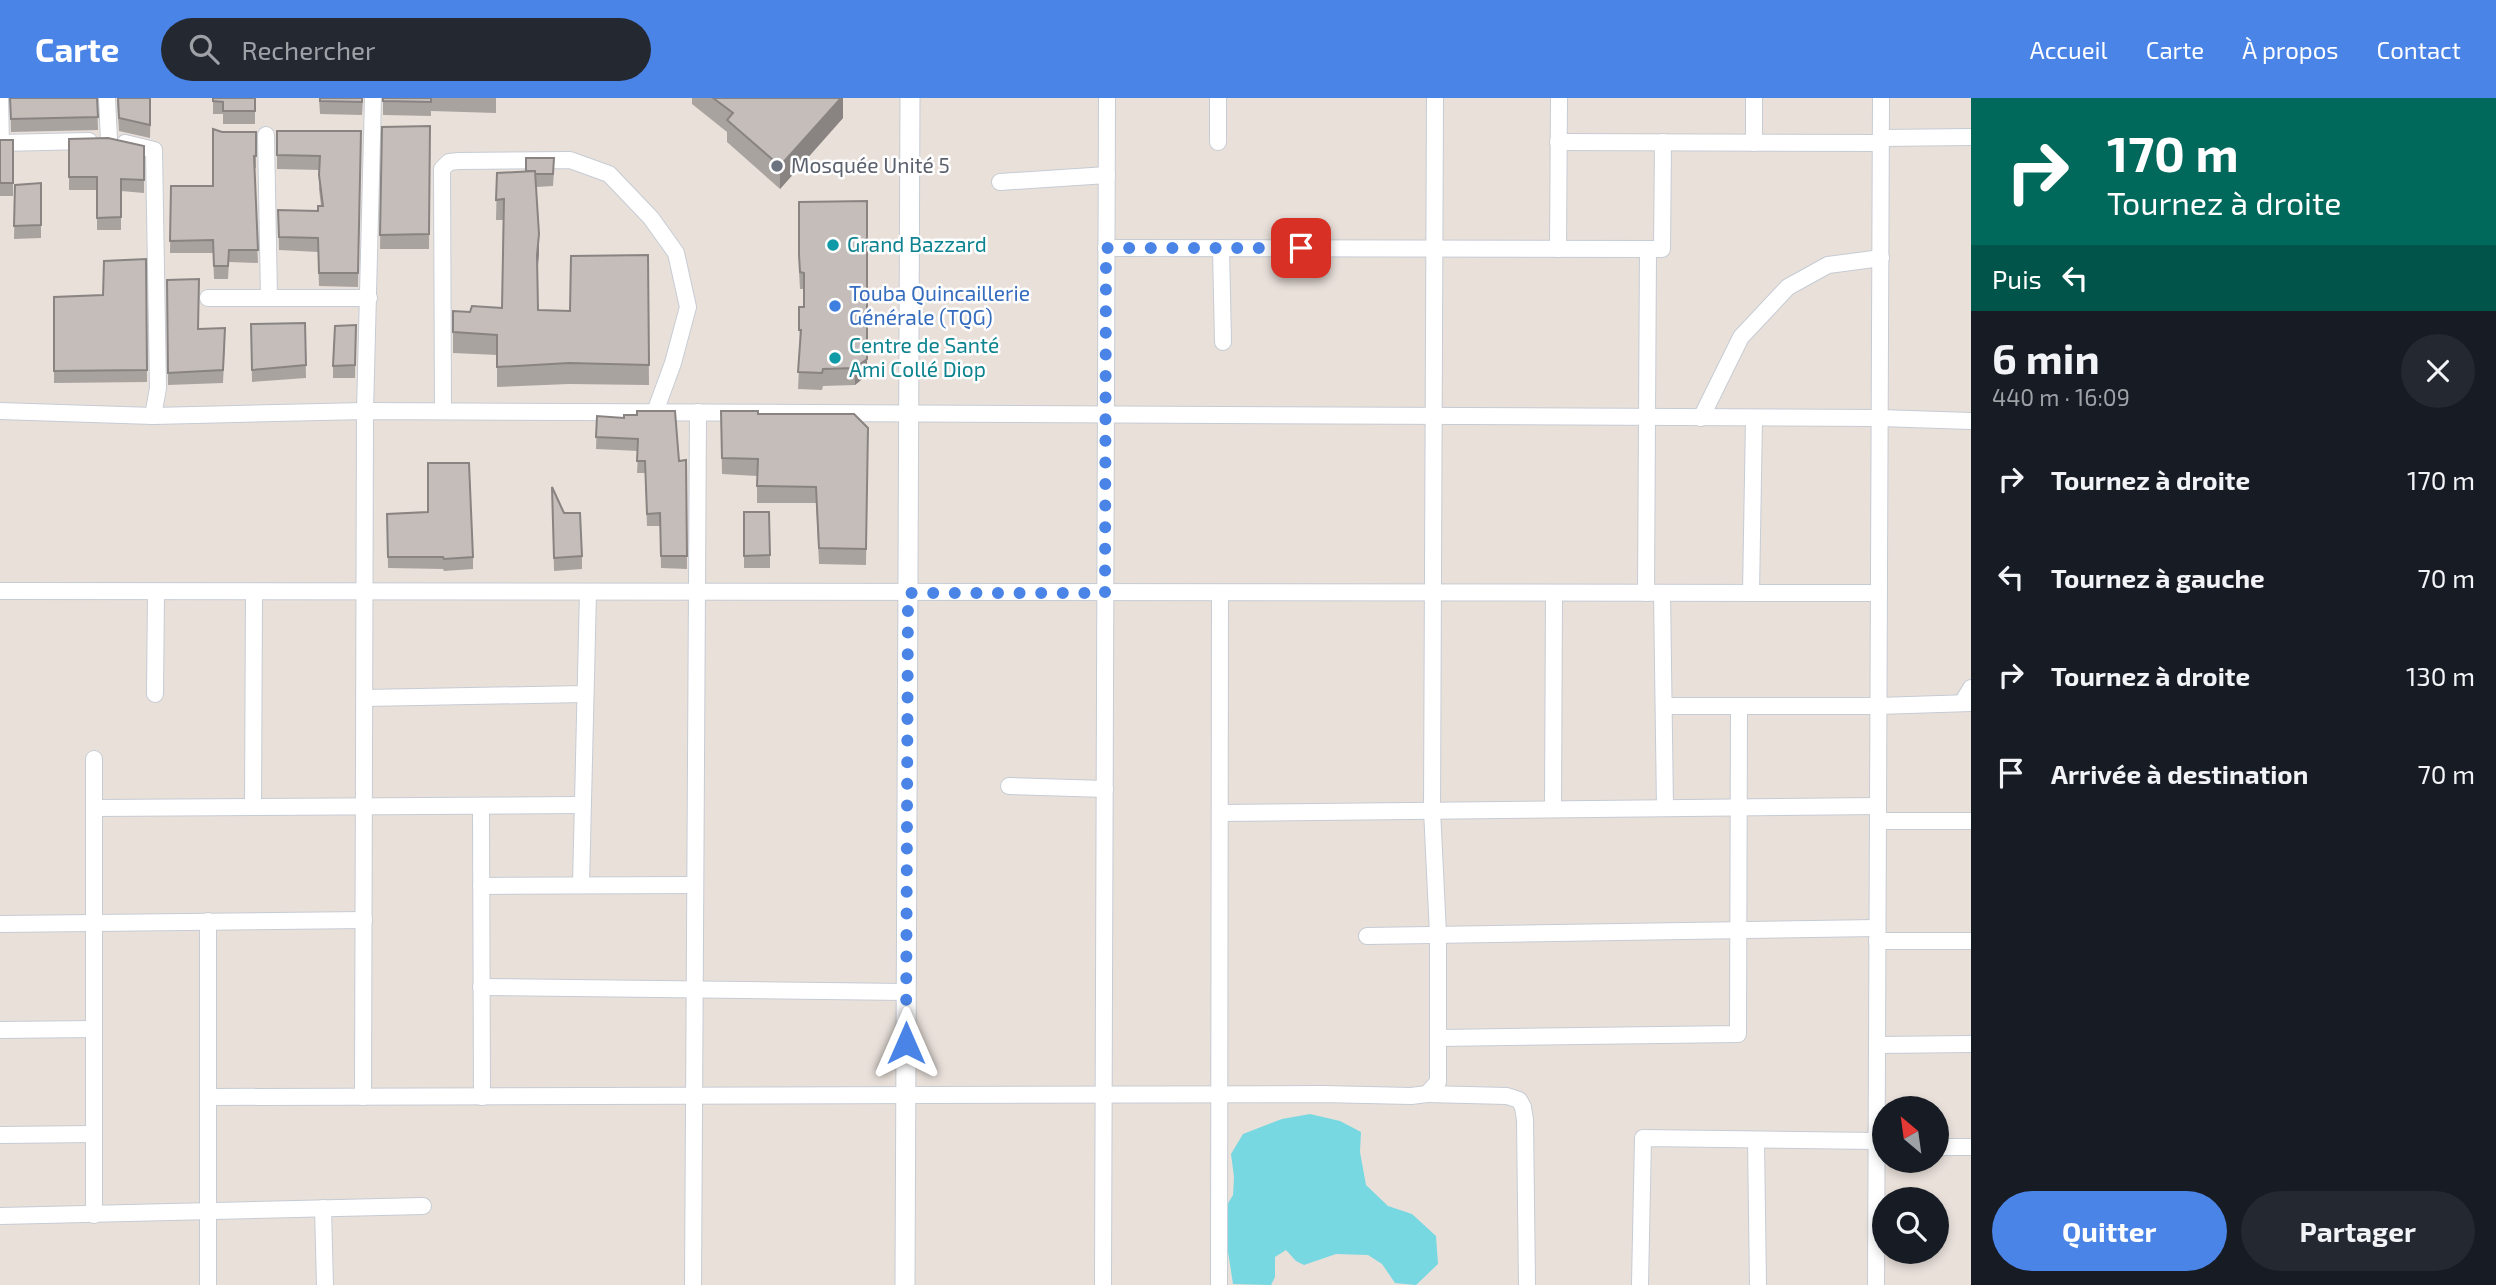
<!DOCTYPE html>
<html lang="fr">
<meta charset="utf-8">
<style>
:root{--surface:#171b24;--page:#242831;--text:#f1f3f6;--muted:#9ea1a6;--accent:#4a84e6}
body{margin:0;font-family:"Exo 2",sans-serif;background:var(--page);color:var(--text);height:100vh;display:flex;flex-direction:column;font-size:26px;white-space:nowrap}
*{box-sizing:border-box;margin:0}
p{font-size:23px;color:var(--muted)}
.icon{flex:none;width:38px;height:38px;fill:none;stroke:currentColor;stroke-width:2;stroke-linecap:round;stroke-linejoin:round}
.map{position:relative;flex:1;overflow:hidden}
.panel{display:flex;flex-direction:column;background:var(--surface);width:525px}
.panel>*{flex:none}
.top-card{background:#00695c;color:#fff;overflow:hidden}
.needle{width:46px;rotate:331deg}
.controls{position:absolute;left:1872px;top:998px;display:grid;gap:14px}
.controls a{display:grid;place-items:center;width:77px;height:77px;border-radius:50%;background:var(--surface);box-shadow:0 4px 10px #0003;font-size:35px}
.pin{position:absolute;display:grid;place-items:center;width:60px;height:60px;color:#fff;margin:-30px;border-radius:14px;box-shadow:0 4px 10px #0006}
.me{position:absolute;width:77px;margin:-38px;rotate:0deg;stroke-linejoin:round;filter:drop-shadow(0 0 5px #0008)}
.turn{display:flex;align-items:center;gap:24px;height:147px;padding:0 21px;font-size:32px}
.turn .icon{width:91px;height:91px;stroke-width:2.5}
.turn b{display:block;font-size:49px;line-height:60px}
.then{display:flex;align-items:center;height:66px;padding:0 21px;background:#0003;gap:14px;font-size:26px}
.round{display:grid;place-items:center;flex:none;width:74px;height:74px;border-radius:37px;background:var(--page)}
.headline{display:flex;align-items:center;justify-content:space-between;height:119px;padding:0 21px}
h1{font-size:42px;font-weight:700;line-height:52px}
.action{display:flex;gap:14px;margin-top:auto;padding:14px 21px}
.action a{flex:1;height:80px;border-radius:42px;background:var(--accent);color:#fff;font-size:28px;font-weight:700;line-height:80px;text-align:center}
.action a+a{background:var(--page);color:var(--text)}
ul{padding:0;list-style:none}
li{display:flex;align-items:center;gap:21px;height:98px;padding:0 21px}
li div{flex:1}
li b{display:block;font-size:26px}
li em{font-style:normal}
header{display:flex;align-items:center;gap:42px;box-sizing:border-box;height:98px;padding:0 35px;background:var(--accent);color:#fff}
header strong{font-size:33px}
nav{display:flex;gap:38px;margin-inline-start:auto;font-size:24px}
.search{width:490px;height:63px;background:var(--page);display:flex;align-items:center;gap:18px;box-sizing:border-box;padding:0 24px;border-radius:38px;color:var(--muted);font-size:26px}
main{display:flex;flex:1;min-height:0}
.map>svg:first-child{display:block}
.water{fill:#77d8e1}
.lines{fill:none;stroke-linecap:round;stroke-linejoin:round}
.minor-casing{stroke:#c6ccd4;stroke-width:18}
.tertiary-casing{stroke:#c6ccd4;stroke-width:21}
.minor{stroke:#fff;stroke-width:16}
.tertiary{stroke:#fff;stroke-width:19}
.wall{fill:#a9a3a0}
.shaded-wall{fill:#898482}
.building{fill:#c4bdba;stroke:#898482;stroke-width:2}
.route{stroke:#4a84e6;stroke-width:12;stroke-dasharray:0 21.6}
.worship-dot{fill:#6b7280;stroke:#fff;stroke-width:2.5}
.culture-dot{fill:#0f9aa8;stroke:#fff;stroke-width:2.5}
.shop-dot{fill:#3f7fe0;stroke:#fff;stroke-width:2.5}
.labels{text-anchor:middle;stroke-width:5;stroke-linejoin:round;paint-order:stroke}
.worship-label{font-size:21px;fill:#5b616d;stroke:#fff;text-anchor:start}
.culture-label{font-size:21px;fill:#0d838f;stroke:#fff;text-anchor:start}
.shop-label{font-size:21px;fill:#366cbe;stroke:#fff;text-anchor:start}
</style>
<header>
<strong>Carte</strong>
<div class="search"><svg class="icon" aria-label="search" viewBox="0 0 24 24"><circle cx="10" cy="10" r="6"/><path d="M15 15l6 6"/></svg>Rechercher</div>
<nav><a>Accueil</a><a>Carte</a><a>À propos</a><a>Contact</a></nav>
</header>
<main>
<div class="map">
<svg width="1971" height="1187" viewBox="0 0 1971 1187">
<rect width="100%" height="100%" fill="#e9e0da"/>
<!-- water -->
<polygon class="water" points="1310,1016 1340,1023 1361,1034 1360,1054 1366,1087 1388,1108 1412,1116 1436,1138 1438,1166 1416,1187 1395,1185 1382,1166 1368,1157 1336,1156 1304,1167 1296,1163 1286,1152 1275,1159 1275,1179 1271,1187 1233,1186 1224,1128 1224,1112 1233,1097 1234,1079 1231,1056 1243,1036 1282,1021"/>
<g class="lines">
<!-- minor casing -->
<g class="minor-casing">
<g id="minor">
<polyline points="0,0 1,45"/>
<polyline points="107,0 109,42"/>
<polyline points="266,37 269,200"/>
<polyline points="1881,40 1971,39"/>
<polyline points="1218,44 1218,0"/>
<polyline points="1558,44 1881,45"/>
<polyline points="0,45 89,43"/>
<polyline points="125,45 154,52 158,290 153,318"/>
<polyline points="1754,45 1754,0"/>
<polyline points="1000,84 1107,77"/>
<polyline points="1106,150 1662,151 1663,44"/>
<polyline points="1221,150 1223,244"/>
<polyline points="1558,151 1559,0"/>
<polyline points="208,200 369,200"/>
<polyline points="0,313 153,318 365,313 1880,320 1971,323"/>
<polyline points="443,313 442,71 449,64 459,63 570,62 609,76 651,120 676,155 688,209 673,265 655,314"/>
<polyline points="1701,320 1741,239 1788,189 1828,167 1881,160"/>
<polyline points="0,493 1879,495"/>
<polyline points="1646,495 1648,151"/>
<polyline points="1662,495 1665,710"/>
<polyline points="1751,495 1754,320"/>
<polyline points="155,596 156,494"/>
<polyline points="365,600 584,596"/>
<polyline points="1962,605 1971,590"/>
<polyline points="1664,608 1878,608 1971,605"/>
<polyline points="1009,688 1105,691"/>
<polyline points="481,708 482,999"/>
<polyline points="253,709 254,494"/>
<polyline points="94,710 581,707"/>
<polyline points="1553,711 1554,495"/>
<polyline points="1220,715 1878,708"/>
<polyline points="1878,723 1971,723"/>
<polyline points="581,787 588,494"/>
<polyline points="481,788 695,787"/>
<polyline points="0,826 364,822"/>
<polyline points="1367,838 1877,830"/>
<polyline points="1877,843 1971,843"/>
<polyline points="481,889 906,894"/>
<polyline points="0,932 94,931"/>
<polyline points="1439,940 1738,936 1739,608"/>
<polyline points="1877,947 1971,946"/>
<polyline points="1427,996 1507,998 1519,1002 1523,1009 1525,1022 1527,1187"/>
<polyline points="208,999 1322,996 1411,998 1427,996 1438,984 1438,836 1432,712 1435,0"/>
<polyline points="363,999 365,313 373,0"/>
<polyline points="0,1037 94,1036"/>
<polyline points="1756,1042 1758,1187"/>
<polyline points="1937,1049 1971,1049"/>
<polyline points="323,1110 325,1187"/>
<polyline points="94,1117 94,661"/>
<polyline points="0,1118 423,1108"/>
<polyline points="208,1187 208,823"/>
<polyline points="693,1187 698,314"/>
<polyline points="1103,1187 1107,0"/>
<polyline points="1219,1187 1220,495"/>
<polyline points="1640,1187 1643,1040 1876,1043"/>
<polyline points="1876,1187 1881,0"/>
</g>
</g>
<!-- tertiary casing -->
<g class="tertiary-casing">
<polyline id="tertiary" points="905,1187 910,0"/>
</g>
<!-- minor -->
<use href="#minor" class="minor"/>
<!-- tertiary -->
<use href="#tertiary" class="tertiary"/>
</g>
<!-- wall -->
<g class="wall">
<polygon points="10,0 97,0 98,32 11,34"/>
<polygon points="117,0 151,0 150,40 119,33"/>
<polygon points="213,0 255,0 255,26 223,26 223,16 213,16"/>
<polygon points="319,0 363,0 362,17 320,16"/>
<polygon points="383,0 496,0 496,15 431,13 431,18 383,17"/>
<polygon points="692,0 843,0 843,20 780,91 727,44 727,34 692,6"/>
<polygon points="430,28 429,151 380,151 382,29"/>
<polygon points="277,33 361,33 358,189 319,188 318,154 279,152 278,112 318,113 321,108 319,91 320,72 277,71"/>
<polygon points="222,34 256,34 256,70 254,70 258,165 229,164 228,181 214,181 213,155 170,155 171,88 213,88"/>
<polygon points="69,41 144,48 144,95 121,93 121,132 97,132 97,92 69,92"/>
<rect x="0" y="42" width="13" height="56"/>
<polygon points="526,73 554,73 553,88 536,89 539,156 537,173 538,212 570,213 648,157 649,287 569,286 497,289 497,257 453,255 453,213 470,214 502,210 503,122 496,122 497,75"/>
<polygon points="41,85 41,140 14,141 15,87"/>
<polygon points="799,104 867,277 855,287 823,288 822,292 798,291 800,249 799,209 804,209 804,191 800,191 799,173"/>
<polygon points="146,161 147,284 54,285 54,199 103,197"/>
<polygon points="167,182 198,231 225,243 223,285 168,287"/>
<polygon points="305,225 306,280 252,284 251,226"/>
<polygon points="356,227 355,280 333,280 333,268"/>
<polygon points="721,313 758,316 868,330 866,467 819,466 816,405 757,405 757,378 722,376"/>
<polygon points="597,318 679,363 686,362 687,471 661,470 660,428 647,428 645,375 637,375 638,353 596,351"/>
<polygon points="552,389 582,458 582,471 554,473"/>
<polygon points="744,414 770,457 770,470 744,470"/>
<polygon points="387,416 473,459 473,471 444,473 443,471 388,470"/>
</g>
<!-- shaded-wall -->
<g class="shaded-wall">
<polygon points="841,0 843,0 843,20 780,91 780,68"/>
<polygon points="539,136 539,156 537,177 537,157"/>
<polygon points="867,261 867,277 855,287 855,270"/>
</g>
<!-- building -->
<g class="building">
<polygon points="10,0 97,0 98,19 11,21"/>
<polygon points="118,0 150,0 150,27 119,20"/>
<polygon points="213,0 255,0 255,13 223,13 223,4 213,3"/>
<polygon points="320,0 362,0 362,4 320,3"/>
<polygon points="383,0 431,0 431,4 383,3"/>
<polygon points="713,0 841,0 780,68 727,22 733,15"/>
<polygon points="430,28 429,136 380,137 382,29"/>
<polygon points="213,31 222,34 256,34 256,58 254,58 258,152 229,152 228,168 214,168 213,142 170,143 171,88 213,88"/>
<polygon points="277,33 361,33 358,175 319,175 318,140 279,139 278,112 318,113 318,108 323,108 319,77 320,58 277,57"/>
<polygon points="108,40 144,48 144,82 121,81 121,119 97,120 97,79 69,79 69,41"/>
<rect x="0" y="42" width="13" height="43"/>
<polygon points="526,60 554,60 553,76 535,76 535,73 526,73"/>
<polygon points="535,73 539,136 537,157 538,212 570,213 571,158 648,157 649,267 569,265 497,269 497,237 453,234 453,213 470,214 472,208 502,210 504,101 496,102 497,75"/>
<polygon points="41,85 41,127 14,128 15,87"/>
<polygon points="867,103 867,261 855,270 823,271 822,275 798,274 801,232 799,232 799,209 804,209 804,175 800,174 799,157 799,104"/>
<polygon points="146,161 147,272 54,273 54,199 103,197 104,163"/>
<polygon points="199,181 198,231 225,230 223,272 168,275 167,182"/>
<polygon points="305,225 306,267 252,272 251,226"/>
<polygon points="356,227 355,267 333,268 335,228"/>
<polygon points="637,313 675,313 679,363 686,362 687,458 661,458 660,415 647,416 645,363 637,363 638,341 596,339 597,318 624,320 624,317 637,317"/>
<polygon points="721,313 758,313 758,316 854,316 868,330 866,451 819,450 816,389 757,388 758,361 722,360"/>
<polygon points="428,365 469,365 473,459 444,461 443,459 388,459 387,416 428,414"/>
<polygon points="552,389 564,415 580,415 582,458 554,460"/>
<polygon points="744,414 769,414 770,457 744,458"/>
</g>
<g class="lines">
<!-- route -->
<polyline class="route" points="906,945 908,495 1105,495 1106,150 1301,150"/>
</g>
<!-- markers -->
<circle class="worship-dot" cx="777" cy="68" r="7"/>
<g class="culture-dot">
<circle cx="833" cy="147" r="7"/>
<circle cx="835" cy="260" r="7"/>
</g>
<circle class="shop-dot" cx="835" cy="208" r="7"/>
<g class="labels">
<!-- worship labels -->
<g class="worship-label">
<text x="791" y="75">Mosquée Unité 5</text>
</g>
<!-- culture labels -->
<g class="culture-label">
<text x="847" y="154">Grand Bazzard</text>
<text x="849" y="255">Centre de Santé<tspan x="849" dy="24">Ami Collé Diop</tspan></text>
</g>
<!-- shop labels -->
<g class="shop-label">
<text x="849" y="203">Touba Quincaillerie<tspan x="849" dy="24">Générale (TQG)</tspan></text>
</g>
</g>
</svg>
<div class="controls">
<a><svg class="needle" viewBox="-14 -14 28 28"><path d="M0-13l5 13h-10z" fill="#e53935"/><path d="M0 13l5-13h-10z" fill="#9ea1a6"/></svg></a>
<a><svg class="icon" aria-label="search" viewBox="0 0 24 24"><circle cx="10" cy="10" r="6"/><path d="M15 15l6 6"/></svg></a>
</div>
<div class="pin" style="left:1301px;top:150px;background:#d93025"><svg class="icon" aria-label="arrive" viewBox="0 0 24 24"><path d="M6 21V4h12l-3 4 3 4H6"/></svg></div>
<svg class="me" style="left:906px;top:945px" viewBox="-20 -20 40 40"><path d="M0-17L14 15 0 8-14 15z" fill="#4a84e6" stroke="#fff" stroke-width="4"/></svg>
</div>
<section class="panel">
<div class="top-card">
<div class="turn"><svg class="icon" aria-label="right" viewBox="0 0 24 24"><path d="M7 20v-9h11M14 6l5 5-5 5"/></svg><div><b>170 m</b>Tournez à droite</div></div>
<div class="then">Puis<svg class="icon" aria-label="left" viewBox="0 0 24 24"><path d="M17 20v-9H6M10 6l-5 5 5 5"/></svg></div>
</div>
<div class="headline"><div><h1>6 min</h1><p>440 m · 16:09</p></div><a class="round"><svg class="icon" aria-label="close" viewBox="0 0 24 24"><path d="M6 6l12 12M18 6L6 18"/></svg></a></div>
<ul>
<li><svg class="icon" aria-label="right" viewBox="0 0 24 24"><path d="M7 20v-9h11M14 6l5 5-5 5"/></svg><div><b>Tournez à droite</b></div><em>170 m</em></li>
<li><svg class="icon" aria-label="left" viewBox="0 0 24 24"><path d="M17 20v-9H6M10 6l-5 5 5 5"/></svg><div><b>Tournez à gauche</b></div><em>70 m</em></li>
<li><svg class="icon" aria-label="right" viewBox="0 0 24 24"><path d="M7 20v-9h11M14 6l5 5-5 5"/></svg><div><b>Tournez à droite</b></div><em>130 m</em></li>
<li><svg class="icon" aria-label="arrive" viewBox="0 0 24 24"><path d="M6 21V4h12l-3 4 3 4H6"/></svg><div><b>Arrivée à destination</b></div><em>70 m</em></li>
</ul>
<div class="action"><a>Quitter</a><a>Partager</a></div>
</section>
</main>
